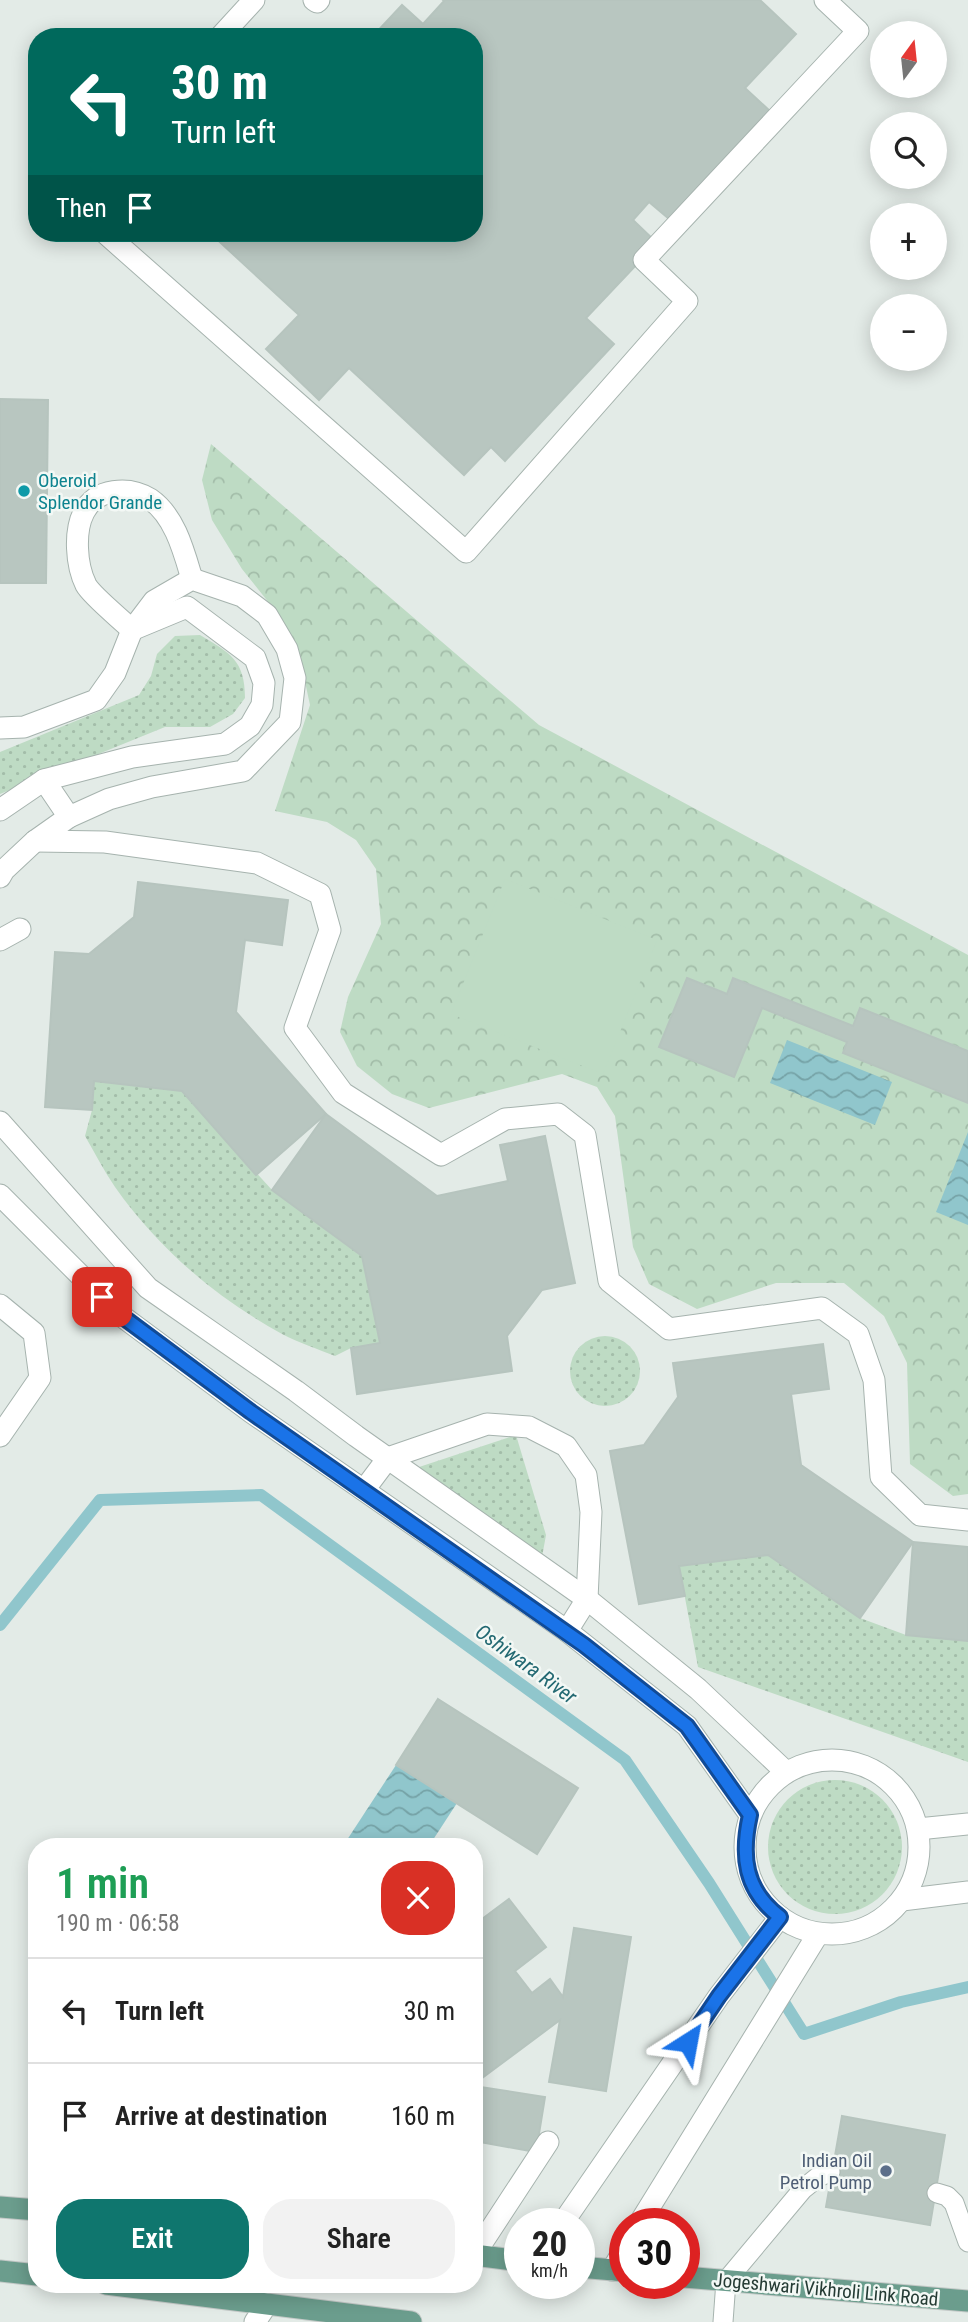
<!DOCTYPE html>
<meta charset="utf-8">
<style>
:root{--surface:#fff;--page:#f2f2f2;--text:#222;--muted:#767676;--line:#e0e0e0;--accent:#0f766e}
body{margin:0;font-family:"Roboto Condensed",sans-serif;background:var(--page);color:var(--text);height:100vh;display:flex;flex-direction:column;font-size:26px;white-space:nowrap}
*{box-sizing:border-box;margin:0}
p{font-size:23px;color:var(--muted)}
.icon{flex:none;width:38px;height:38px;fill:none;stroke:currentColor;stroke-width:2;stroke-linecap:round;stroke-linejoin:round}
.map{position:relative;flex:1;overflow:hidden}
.sheet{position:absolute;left:28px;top:1838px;width:455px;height:455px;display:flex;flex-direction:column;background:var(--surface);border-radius:28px;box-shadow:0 4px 18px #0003}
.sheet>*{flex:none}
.hud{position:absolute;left:28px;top:28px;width:455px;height:214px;border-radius:28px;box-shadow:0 4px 18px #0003;background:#00695c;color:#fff;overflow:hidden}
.needle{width:46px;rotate:15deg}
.fabs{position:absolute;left:870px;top:21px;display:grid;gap:14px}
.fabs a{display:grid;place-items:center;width:77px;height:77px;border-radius:50%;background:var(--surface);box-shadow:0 4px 18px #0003;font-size:35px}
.speed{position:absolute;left:504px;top:2208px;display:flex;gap:14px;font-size:35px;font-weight:700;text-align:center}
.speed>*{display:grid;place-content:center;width:91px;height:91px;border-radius:50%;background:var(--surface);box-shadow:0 4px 18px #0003;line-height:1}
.speed small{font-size:18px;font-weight:400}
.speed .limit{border:10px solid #d22;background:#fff;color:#111}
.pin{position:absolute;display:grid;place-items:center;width:60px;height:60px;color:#fff;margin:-30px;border-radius:14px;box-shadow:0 4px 10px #0006}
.me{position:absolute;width:77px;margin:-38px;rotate:34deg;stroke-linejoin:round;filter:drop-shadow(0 0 5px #0008)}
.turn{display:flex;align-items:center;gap:24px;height:147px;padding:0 28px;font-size:32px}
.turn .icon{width:91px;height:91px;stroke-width:2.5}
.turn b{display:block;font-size:49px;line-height:60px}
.then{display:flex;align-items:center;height:66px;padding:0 28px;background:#0003;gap:14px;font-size:26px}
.round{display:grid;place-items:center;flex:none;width:74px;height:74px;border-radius:28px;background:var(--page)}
.overview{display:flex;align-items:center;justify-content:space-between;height:119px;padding:0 28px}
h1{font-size:42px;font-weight:600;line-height:52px;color:#1e9e55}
.button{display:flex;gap:14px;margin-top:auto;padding:14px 28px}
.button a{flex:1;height:80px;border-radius:28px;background:var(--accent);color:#fff;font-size:28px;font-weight:600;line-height:80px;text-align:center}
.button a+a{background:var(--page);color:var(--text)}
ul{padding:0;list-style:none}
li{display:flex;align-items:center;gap:21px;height:105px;padding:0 28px;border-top:2px solid var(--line)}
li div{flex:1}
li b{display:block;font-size:26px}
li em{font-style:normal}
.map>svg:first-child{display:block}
.grass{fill:url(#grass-dots)}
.forest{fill:url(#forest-crowns)}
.pitch{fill:#bedbc4}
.water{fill:url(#water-waves)}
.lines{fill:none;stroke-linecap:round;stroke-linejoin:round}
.stream{stroke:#90c6cc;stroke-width:12}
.building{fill:#b8c6c0;stroke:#b6c4be;stroke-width:2}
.lane-casing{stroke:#a6b3ae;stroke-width:21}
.street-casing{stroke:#a6b3ae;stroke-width:23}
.primary-casing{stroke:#c2c8c6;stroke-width:23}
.lane{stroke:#fff;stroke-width:19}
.street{stroke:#fff;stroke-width:21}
.primary{stroke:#6b9d8d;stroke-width:21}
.route-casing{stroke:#114b97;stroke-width:18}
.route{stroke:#1a73e8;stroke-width:12}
.culture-dot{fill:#0f9aa8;stroke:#f3f8f5;stroke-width:2.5}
.service-dot{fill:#5c6f8a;stroke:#f3f8f5;stroke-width:2.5}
.labels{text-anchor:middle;stroke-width:5;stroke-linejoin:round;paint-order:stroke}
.culture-label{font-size:19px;fill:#0d838f;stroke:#f3f8f5;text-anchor:start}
.service-label{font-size:19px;fill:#4e5e75;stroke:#f3f8f5;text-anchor:end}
.street-label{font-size:19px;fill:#243b34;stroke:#f3f8f5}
.water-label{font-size:21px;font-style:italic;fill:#236972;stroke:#f3f8f5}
</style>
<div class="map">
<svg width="968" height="2322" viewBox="0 0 968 2322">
<defs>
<pattern id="grass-dots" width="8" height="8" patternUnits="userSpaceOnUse" patternTransform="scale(1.75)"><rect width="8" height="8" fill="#bedbc4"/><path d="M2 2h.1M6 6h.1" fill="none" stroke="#a3bda9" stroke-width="1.8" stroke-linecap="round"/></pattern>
<pattern id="forest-crowns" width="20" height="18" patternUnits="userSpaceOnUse" patternTransform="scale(1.75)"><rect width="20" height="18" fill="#bedbc4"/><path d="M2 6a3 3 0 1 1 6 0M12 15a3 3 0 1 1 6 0" fill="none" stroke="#a3bda9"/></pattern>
<pattern id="water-waves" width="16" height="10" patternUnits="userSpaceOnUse" patternTransform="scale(1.75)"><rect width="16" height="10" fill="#90c6cc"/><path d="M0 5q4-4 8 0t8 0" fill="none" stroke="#75a2a6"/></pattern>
</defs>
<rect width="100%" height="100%" fill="#e3ebe7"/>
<!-- grass -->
<g class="grass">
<path d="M200,635C230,653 245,660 245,698L233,714L210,727H165L0,794V752L139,695L151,676L157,654L175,636Z"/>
<path d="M94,1081L182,1091L272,1190L362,1256L380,1343L351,1348L335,1356C318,1349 299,1343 282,1334C216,1298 158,1248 115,1187C104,1171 95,1153 85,1136L92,1110Z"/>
<circle cx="605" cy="1371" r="35"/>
<polygon points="516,1435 546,1535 542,1557 413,1469"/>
<polygon points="768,1555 860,1618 906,1635 968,1641 968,1762 698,1667 679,1566"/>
<circle cx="835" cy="1847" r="67"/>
</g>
<!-- forest -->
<polygon class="forest" points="211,444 539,725 968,955 968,1494 953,1496 910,1464 907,1363 884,1316 844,1283 776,1283 697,1309 649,1284 633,1247 615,1116 597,1087 562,1074 429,1108 392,1094 357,1066 340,1032 348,997 381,924 376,869 356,840 327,822 275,811 310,705 299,654 277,613 242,569 212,520 202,480"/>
<!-- pitch -->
<polygon class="pitch" points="505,879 657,940 603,1074 451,1014"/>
<!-- water -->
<g class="water">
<polygon points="787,1040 892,1082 875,1125 770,1083"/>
<polygon points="968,1132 968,1225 936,1212"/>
<polygon points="396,1765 457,1803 429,1846 343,1846"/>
</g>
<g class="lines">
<!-- stream -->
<polyline class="stream" points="0,1625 100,1500 261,1495 625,1760 709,1883 804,2034 901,2002 968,1987"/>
</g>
<!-- building -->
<g class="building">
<polygon points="443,0 760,0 796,34 745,88 771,112 669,219 649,202 633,220 657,243 586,318 614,344 505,461 491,447 464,475 349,368 319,400 266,349 299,315 210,233 474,233 474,37 372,37 402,5 423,24 444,1"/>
<polygon points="0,399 48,400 46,583 0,583"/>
<polygon points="138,882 288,900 282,945 245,940 236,1012 326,1114 256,1175 182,1091 94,1081 92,1110 45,1107 55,952 89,954 134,917"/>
<polygon points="687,978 727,994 733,978 853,1026 860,1008 968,1051 968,1103 843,1053 847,1042 762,1008 734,1077 659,1047"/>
<polygon points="326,1114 437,1196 508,1181 500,1145 545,1136 575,1283 542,1290 507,1336 512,1371 357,1394 351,1348 380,1343 362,1256 272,1190"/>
<polygon points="823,1344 829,1389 791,1394 801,1465 913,1542 860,1618 768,1555 679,1566 685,1596 639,1604 610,1451 644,1445 678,1397 673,1363"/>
<polygon points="913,1542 968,1547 968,1641 906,1635"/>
<polygon points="438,1699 578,1788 537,1854 396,1765"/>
<polygon points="509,1899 546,1947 515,1971 532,1993 550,1979 563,1997 574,1928 631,1937 606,2091 549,2082 560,2020 474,2084 474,1925"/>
<polygon points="474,2086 545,2097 536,2152 474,2141"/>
<polygon points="842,2116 945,2135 930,2225 826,2207"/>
</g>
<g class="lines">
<!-- lane casing -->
<g class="lane-casing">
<g id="lane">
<polyline points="937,2193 947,2196 954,2203 968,2242"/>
<polyline points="723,2322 726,2281 803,2189 818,2177 830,2172"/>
</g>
</g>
<!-- street casing -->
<g class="street-casing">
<g id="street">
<polyline points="314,0 317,2 319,0"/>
<polyline points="220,37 254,0"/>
<polyline points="105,233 466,552 687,301 644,260 858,31 825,0"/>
<path d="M132,630C121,619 92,596 86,585C76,565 74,531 84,512C96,488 129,486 150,499C175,516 184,552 192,579"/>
<polyline points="0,728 24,727 96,700 115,673 132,630 154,601 192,579 242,596 267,615 287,649 295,678 290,722 243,771 152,787 109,799 69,817 35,841 4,870 0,877"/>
<polyline points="44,780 69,817"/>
<polyline points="0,810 44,780 132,757 225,744 250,726 262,705 264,683 255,658 187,607 134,629"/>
<polyline points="35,841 105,842 257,863 320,894 330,930 295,1028 343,1093 441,1155 505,1119 558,1114 585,1135 609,1281 669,1329 822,1308 858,1334 874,1380 881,1477 920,1515 968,1520"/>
<polyline points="0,940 20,929"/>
<polyline points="0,1122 148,1288 296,1391 356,1436 587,1599 698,1689 786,1772"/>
<polyline points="0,1195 119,1314 251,1412 567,1631 687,1726 750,1815"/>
<polyline points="0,1305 34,1333 40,1378 0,1436"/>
<polyline points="364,1490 388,1458 487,1424 529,1427 566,1446 586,1475 591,1512 587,1599 567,1631"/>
<circle cx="832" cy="1847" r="87"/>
<polyline points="918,1829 968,1824"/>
<polyline points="902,1900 968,1892"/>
<polyline points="562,2224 719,1996 780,1917"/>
<polyline points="639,2224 818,1934"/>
<polyline points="474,2255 548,2142"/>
<polyline points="612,2270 625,2248"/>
<polyline points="255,2322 267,2304"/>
</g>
</g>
<!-- primary casing -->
<g class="primary-casing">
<g id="primary">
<polyline points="0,2207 37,2210"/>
<polyline points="474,2255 520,2261"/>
<polyline points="579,2267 625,2271"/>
<polyline points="0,2271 37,2275"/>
<polyline points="684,2277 968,2301"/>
<polyline points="106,2284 411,2322"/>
</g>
</g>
<!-- lane -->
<use href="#lane" class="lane"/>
<!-- street -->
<use href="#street" class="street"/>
<!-- primary -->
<use href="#primary" class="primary"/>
</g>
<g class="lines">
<!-- route casing -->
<g class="route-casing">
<path id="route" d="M102,1297L119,1314L251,1412L584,1645L687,1726L750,1815C741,1855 744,1890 780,1917L719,1996L688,2042"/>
</g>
<!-- route -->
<use href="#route" class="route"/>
</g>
<!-- markers -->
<circle class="culture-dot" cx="24" cy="491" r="7"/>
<circle class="service-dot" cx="886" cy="2171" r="7"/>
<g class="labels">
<!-- culture labels -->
<g class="culture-label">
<text x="38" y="487">Oberoid<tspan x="38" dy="22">Splendor Grande</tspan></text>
</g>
<!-- service labels -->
<g class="service-label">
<text x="872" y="2167">Indian Oil<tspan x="872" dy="22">Petrol Pump</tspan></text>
</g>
<!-- street labels -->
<g class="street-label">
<text transform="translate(826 2289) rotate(5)" y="7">Jogeshwari Vikhroli Link Road</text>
</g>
<!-- water labels -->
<g class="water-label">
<text transform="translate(526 1664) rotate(36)" y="7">Oshiwara River</text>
</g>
</g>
</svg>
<div class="fabs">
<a><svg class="needle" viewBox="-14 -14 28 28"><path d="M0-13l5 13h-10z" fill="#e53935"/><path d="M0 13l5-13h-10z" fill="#767676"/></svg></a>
<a><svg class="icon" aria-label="search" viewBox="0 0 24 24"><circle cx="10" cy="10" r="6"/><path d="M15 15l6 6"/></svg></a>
<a>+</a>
<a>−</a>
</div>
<div class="speed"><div>20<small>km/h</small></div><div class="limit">30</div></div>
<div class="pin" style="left:102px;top:1297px;background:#d93025"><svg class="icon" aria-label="arrive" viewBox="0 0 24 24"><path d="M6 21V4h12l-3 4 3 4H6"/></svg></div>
<svg class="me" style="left:688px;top:2042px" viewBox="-20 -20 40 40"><path d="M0-17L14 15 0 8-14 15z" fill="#1a73e8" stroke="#fff" stroke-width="4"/></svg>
<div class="hud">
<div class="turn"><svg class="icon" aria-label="left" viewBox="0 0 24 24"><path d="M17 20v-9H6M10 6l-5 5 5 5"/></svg><div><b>30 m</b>Turn left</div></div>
<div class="then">Then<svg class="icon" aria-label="arrive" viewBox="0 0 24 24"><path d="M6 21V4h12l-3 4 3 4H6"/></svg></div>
</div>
<section class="sheet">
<div class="overview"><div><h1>1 min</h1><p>190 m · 06:58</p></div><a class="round" style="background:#d93025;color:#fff"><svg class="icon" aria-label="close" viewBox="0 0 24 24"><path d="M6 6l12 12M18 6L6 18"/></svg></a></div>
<ul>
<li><svg class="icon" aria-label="left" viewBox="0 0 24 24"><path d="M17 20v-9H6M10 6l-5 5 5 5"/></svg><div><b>Turn left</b></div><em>30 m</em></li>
<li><svg class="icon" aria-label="arrive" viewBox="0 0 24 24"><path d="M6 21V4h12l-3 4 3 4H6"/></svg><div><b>Arrive at destination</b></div><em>160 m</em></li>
</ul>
<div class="button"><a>Exit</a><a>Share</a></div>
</section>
</div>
